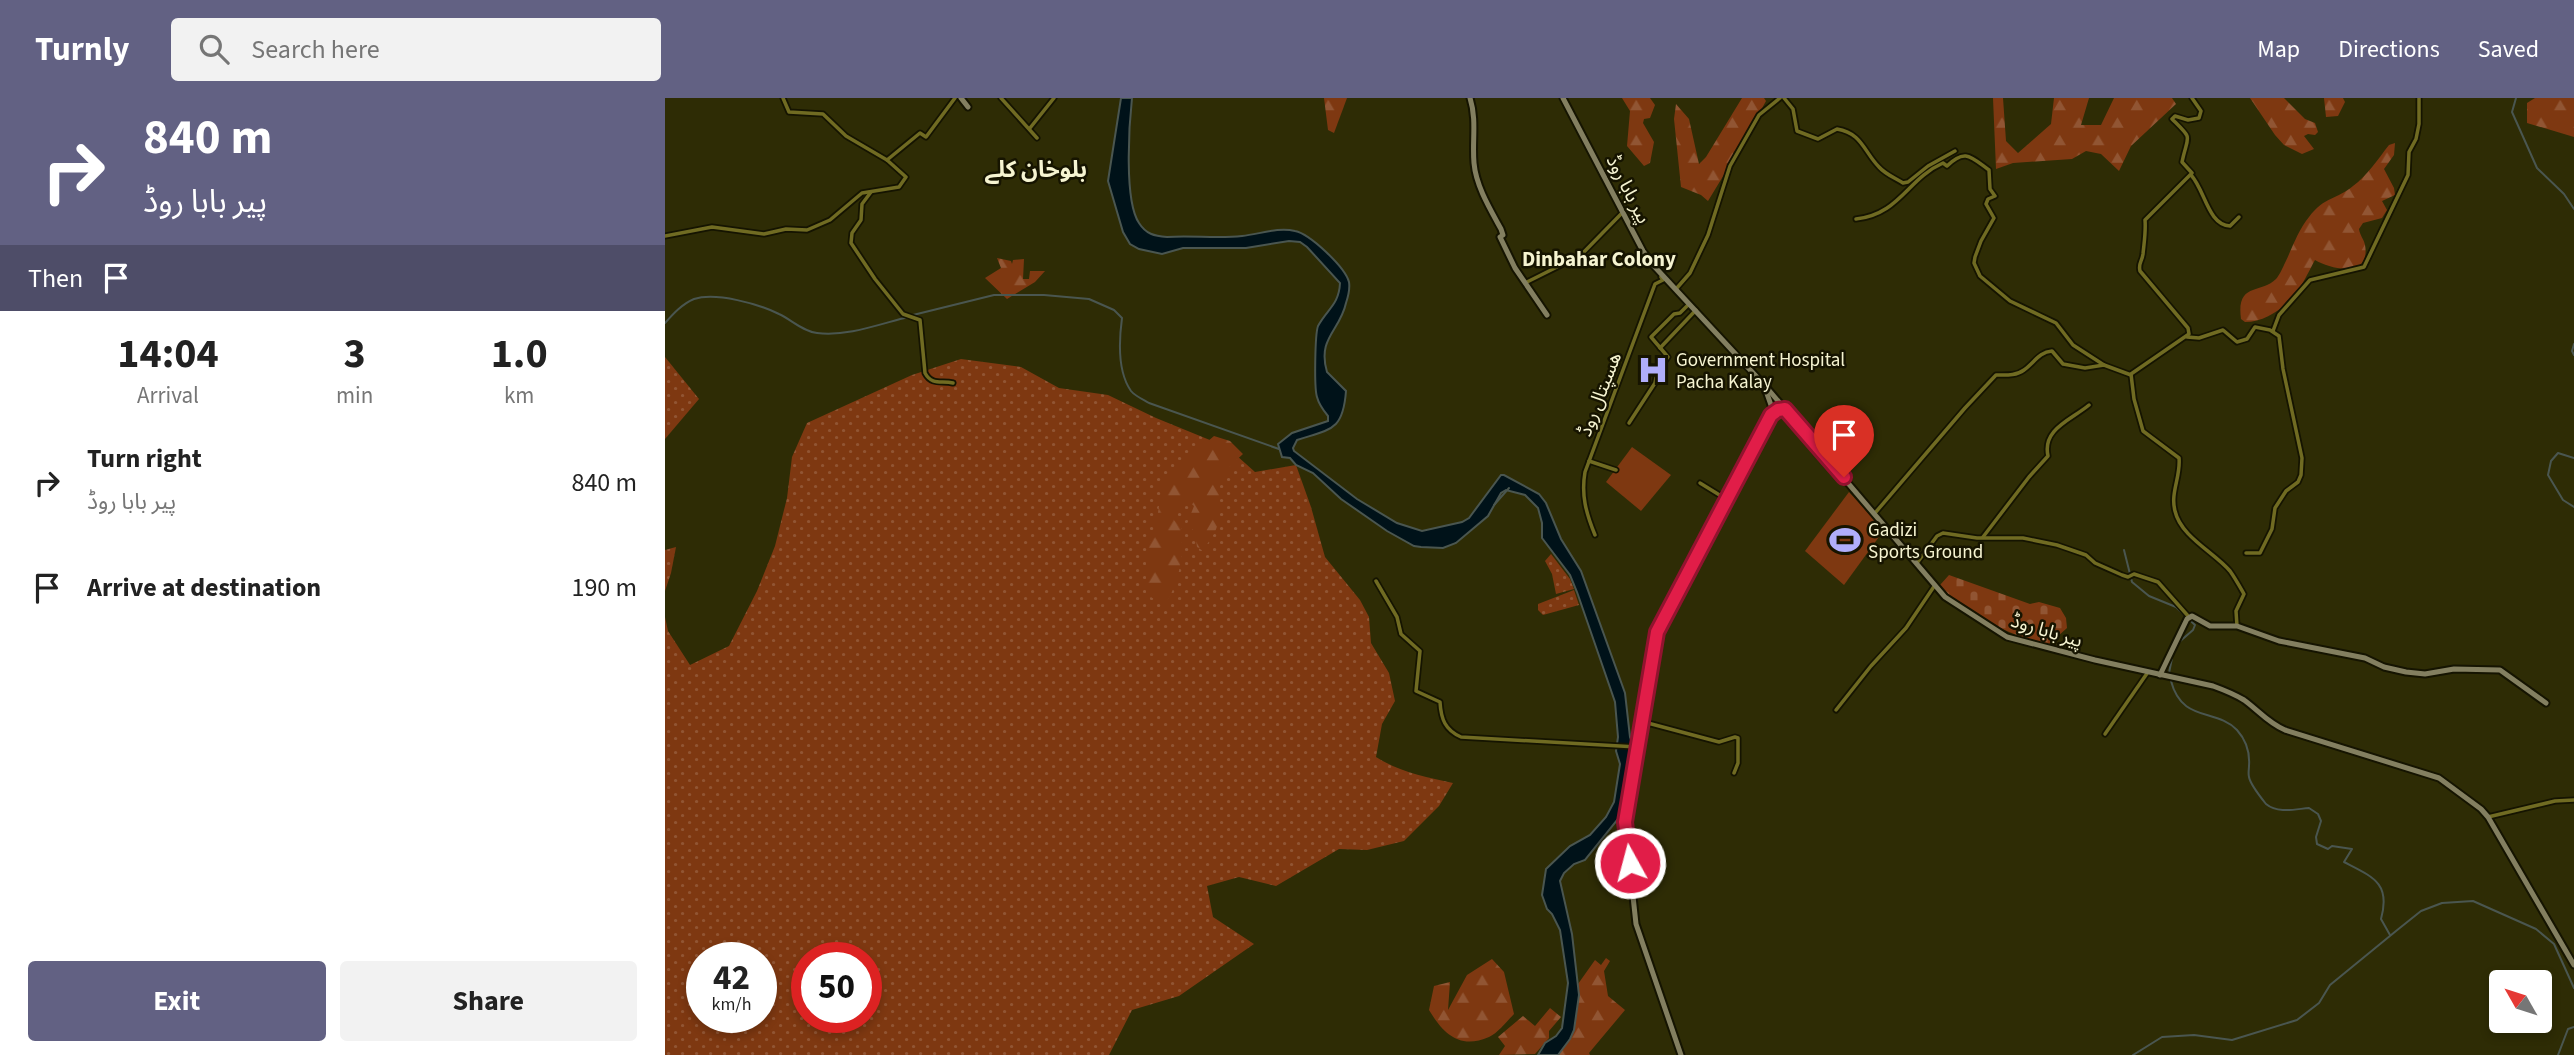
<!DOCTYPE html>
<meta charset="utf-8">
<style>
:root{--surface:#fff;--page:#f2f2f2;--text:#222;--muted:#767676;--accent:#626183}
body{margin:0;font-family:"Source Sans 3","Noto Sans Arabic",sans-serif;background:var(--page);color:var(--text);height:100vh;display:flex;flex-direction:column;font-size:26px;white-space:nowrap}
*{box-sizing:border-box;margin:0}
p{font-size:23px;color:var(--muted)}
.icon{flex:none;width:38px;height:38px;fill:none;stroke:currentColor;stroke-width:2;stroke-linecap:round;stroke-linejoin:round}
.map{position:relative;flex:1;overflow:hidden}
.side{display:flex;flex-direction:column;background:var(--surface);width:665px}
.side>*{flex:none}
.hud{background:#626183;color:#fff;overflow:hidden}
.needle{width:46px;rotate:309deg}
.tools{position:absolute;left:1824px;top:872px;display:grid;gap:14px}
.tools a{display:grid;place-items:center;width:63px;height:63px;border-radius:7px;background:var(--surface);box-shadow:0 4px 10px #0003;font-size:35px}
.speed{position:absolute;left:21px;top:844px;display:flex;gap:14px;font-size:35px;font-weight:700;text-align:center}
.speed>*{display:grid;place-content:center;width:91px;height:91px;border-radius:50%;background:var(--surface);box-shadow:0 4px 10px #0003;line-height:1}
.speed small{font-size:18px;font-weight:400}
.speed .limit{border:10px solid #d22;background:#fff;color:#111}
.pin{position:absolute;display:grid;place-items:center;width:60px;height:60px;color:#fff;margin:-72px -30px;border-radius:50% 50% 50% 0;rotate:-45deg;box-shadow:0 0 7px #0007}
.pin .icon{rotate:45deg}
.me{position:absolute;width:77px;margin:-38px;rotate:353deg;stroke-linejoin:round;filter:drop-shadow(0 0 5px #0008)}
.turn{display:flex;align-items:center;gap:24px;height:147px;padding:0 28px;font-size:32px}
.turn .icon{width:91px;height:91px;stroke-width:2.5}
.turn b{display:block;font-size:49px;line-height:60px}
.then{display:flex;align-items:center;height:66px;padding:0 28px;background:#0003;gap:14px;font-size:26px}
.eta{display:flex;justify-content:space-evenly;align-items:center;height:119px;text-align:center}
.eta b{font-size:42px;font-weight:700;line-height:49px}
.primary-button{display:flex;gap:14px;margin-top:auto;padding:14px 28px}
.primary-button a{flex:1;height:80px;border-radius:7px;background:var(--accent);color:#fff;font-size:28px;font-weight:700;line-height:80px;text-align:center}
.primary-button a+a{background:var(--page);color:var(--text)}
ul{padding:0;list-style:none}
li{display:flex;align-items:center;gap:21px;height:105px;padding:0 28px}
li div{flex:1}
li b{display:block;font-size:26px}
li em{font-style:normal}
header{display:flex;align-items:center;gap:42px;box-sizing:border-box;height:98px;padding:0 35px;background:var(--accent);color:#fff}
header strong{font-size:33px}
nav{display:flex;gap:38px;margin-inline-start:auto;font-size:24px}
.search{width:490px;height:63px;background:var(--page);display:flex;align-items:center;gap:18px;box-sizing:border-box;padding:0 24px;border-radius:7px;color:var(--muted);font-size:26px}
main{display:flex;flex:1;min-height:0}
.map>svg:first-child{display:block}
.grass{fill:url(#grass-dots);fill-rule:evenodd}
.forest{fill:url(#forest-firs)}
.cemetery{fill:url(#cemetery-stones)}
.park{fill:#7e3811}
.water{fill:#001219;stroke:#4a5650;stroke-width:2}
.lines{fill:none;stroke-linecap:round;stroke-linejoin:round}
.stream{stroke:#4a5650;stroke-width:2}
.street-casing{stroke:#151401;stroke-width:7}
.secondary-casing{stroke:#151401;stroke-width:9}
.street{stroke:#706b22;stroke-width:3.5}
.secondary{stroke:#837f60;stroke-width:5}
.route-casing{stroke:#92132f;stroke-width:18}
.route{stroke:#e11d48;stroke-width:12}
.labels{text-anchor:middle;stroke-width:5;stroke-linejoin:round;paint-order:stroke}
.street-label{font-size:19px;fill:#f6f4d1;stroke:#161400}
.poi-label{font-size:19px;fill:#f6f4d1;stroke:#161400;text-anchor:start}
.neighbourhood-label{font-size:21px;font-weight:bold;fill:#f6f4d1;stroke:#161400}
.quarter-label{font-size:23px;font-weight:bold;fill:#f6f4d1;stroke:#161400}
</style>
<header>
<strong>Turnly</strong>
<div class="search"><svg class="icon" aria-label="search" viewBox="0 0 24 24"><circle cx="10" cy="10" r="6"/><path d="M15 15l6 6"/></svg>Search here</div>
<nav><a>Map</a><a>Directions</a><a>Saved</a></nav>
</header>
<main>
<section class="side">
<div class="hud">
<div class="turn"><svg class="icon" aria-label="right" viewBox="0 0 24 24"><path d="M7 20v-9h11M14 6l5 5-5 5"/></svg><div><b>840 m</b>پیر بابا روڈ</div></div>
<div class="then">Then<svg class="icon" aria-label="arrive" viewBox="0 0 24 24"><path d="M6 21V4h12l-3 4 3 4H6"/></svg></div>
</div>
<div class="eta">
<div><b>14:04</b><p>Arrival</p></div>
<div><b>3</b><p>min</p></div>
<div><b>1.0</b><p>km</p></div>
</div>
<ul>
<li><svg class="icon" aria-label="right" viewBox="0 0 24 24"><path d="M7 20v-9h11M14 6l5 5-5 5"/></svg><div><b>Turn right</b><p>پیر بابا روڈ</p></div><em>840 m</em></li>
<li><svg class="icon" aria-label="arrive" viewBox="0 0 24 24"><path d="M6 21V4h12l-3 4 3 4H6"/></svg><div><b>Arrive at destination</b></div><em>190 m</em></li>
</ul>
<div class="primary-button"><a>Exit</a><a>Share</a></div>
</section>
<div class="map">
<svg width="1909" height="957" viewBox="0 0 1909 957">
<defs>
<pattern id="grass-dots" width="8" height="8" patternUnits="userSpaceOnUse" patternTransform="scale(1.75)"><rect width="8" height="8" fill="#7e3811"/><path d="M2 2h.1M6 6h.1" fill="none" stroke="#915533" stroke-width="1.8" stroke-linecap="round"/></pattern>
<pattern id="forest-firs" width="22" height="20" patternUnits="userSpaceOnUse" patternTransform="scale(1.75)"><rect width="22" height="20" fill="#7e3811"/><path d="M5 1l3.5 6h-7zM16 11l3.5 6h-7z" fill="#915533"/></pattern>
<pattern id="cemetery-stones" width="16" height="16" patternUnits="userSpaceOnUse" patternTransform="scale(1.75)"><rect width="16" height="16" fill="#7e3811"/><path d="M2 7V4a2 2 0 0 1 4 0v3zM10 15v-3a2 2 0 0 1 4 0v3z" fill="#915533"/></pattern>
</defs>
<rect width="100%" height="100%" fill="#2e2c05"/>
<!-- grass -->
<g class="grass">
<polygon points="0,259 34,301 0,341"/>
<path d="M296,261L356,269L394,290L443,297L491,320L562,349L590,374L631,367L646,409L660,459L695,502L704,519L706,545L724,575L730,603L717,626L711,659C735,674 760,679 788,685L774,708L739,743L702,752L674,751L611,788L574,779L542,788L548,819L589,846L514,898L467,912L444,957H0V519L3,533L25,567L64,548L92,493L110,448L122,400L127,359L142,325L247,277ZM37,859H96V919H37ZM142,859H201V919H142Z"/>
<polygon points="11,449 6,475 0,493 0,452"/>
<polygon points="886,456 905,481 909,491 891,496 887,476 880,463"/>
<polygon points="909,492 914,507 878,517 873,512 873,506"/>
</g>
<!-- forest -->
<g class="forest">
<polygon points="659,0 682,0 669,35 663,32"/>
<polygon points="957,0 985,0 990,7 985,20 979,21 978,25 989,44 985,65 979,68 962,48 965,13"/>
<polygon points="1077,0 1099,0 1101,3 1074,52 1043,103 1036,97 1016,89 1009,21 1011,6 1024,21 1034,66 1041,59"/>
<polygon points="1328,0 1338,0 1341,43 1353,55 1386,26 1389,0 1424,0 1416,27 1436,27 1449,0 1507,0 1511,6 1466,48 1454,73 1436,56 1421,53 1407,61 1348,65 1331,71"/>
<polygon points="1585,0 1619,0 1640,21 1650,25 1653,34 1650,37 1643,36 1639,38 1649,51 1637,56 1619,47 1610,37"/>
<polygon points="1659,0 1678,0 1680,4 1673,18 1661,19"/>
<polygon points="1870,0 1909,0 1909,39 1862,25 1862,5"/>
<path d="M1730,45L1729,57L1719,71L1729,90L1730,97L1717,103L1722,112L1717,120L1698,125L1694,131C1695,138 1699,141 1700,147C1706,180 1667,172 1650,162C1647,167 1645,172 1642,177C1631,200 1607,224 1580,224L1576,221C1571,184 1596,196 1611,181C1614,178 1617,171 1619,167C1627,151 1633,132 1644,119C1660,98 1671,102 1688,88C1702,78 1713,61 1724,47Z"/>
<polygon points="332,160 346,163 347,166 348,162 359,161 358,181 364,181 365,173 380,173 370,184 342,201 320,180 336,170"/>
<path d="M549,338L565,343L578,356C546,384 558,387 553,424C552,434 543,444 538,453L532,449L530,434L522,426L529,408L524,404L516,405L509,415V422L516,429C518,456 516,480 502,503L494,504L481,496V459L493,415L497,388L508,373Z"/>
<polygon points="941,860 945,863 939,873 943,898 960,912 924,955 925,957 893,957 905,941 909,929 913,908 913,886 930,862 936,867"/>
<path d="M827,861L839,874L849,916C842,923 833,935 824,939C794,952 778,935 764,912L769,888L785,884L783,912L802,877Z"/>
<polygon points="885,910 896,919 884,933 884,940 870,956 834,957 840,948 833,939 858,918 870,928"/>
</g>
<!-- cemetery -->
<path class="cemetery" d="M1284,477L1365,506L1374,504L1395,510L1401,520L1402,530L1383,547C1350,540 1296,514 1275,487Z"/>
<!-- park -->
<g class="park">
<polygon points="967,349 1006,377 976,413 941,384"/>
<polygon points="1184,394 1219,432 1179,487 1140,453"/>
</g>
<!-- water -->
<path class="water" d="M456,0H467C464,27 459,103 474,125C481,136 489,138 502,139C527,137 552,141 577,138C595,136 613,129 630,133C645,136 680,169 684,184C685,190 683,199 681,205C675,233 652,240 662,274L681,293C678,333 666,331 632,342L628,350L629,353L692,401L732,425L757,433L797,424L804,420L836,377H839L874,396L881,405L896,441L916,473L960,595L965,639L970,653L961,702L953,721L920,762L909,766L899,775L895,783L907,836L914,897L909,932L905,941L893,957H873L880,945L891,938L897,930L903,885L895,832L887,816L882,811L877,797L881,771L905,748L925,737L941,719L949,704L955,666L951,653L953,639L950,604L912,494L905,477L877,440V425L873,410L860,397L841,392L836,395L823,418L791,445L778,450L756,449L749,448L722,433L676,401L648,375L631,367L625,360L617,359L613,346L627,335L663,323V318C658,312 654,307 652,299C649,290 650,236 653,228C662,211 674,207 675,185L642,149L635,144L624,143L581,150H518L497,156L474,151L465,146L458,134L443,83Z"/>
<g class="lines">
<!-- stream -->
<g class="stream">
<polyline points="1851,0 1847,14 1872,70 1899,96 1909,111"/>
<path d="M248,217L329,197H379L424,201L449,212L457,220C454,242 452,273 466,293C470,298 479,302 484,305L614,351"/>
<path d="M0,225C8,216 17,206 29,201C51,194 94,206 114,216C127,222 137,233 152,235C181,239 215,226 243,219"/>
<polyline points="1909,246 1907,253 1909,257"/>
<polyline points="1909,360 1893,355 1886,363 1883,377 1898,402 1909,409"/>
<polyline points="829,407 844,390"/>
<polyline points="1459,452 1467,484 1484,498 1511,509 1530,527 1528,532 1513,545"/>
<polyline points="1504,575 1507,560"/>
<path d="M1506,583C1517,625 1551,610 1572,632C1581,642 1585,655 1584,668C1584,671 1583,675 1584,679C1585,685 1597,701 1601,706C1613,716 1631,711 1644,710L1653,716L1656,723L1651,739L1652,746L1663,751L1667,748L1687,751L1679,764C1708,779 1726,785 1716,821L1725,837"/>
<polyline points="1468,957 1497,939 1529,937 1567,942 1632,922 1654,905 1665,887 1731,833 1756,813 1777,805 1808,803 1871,831 1889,846 1909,890"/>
<polyline points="1893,957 1903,931 1909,929"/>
</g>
<!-- street casing -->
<g class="street-casing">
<g id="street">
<polyline points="118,0 124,14 158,16 181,38 222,62"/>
<polyline points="336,0 372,40"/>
<path d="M1119,0L1128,11L1132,33L1153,41L1172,31C1197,35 1199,54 1214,69C1220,76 1230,80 1238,85L1243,84L1263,68L1290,53"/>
<path d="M1527,0L1536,13L1534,20L1523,22L1510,18L1507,21C1529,43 1523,35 1517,64L1527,75L1480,122C1481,134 1479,145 1478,156C1477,164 1473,165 1475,173L1523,230L1524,236L1466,276L1469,301L1478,333L1514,360C1516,378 1505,395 1510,413C1516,439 1549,454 1565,473C1570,480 1575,489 1579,496L1571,513L1572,528"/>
<polyline points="365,30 389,0"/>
<path d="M1526,77C1540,92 1543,127 1565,128L1574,119"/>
<path d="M206,94L197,106L196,122L187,135L186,145L210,181L238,216L255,222L260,275C267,288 277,282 288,285"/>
<path d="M1191,121C1235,116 1242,81 1278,65L1282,68C1300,50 1306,59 1324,72L1325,91L1330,98L1323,101L1321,106L1329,120L1316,143L1310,159L1309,165L1315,178L1345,203L1391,225L1408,247L1439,267"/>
<polyline points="0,138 47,129 99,136 121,131 142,132 165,122 197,95 234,89 241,79 222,62 255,35 261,39 290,0"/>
<polyline points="916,157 958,114"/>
<polyline points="860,185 902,164"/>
<polyline points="1011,191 1025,175 1043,137 1065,68 1094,17 1115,0"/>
<polyline points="1608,233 1614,217 1645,182 1699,169 1743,77 1744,54 1751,41 1754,26 1754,0"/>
<polyline points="1522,239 1534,240 1558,232 1572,244 1582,241 1590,229 1605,232 1614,238 1618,271 1637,360 1636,377 1633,384 1621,393 1610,410 1607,431 1595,455 1581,455"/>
<polyline points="995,250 1031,212"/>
<polyline points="964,325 990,285 992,274 1003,259 986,239 1009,216 1015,215 1024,206"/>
<polyline points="924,363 951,372"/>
<polyline points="1035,385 1061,401"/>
<path d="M1210,415L1300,310L1331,277C1341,277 1351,278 1359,272C1369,265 1374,254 1387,253L1398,266L1420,270L1439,267L1466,277"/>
<path d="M930,437C921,415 916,397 920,374L990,186L998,182L996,179"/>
<path d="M1318,439L1364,379L1383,358C1377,331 1406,322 1424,307"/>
<polyline points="1252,465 1272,438 1278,435 1312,440 1358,440 1392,447 1421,457 1430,465 1457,477 1463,479 1469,476 1493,484 1524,519"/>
<path d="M711,483L732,519L736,536L755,553L751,593L775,604C776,621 780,632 796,639L972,649"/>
<polyline points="1171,612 1206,568 1241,530 1270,487"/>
<polyline points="979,624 1054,644 1070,639 1073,640 1073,665 1069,675"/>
<polyline points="1440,636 1483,574"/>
<polyline points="1823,719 1890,703 1909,702"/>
</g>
</g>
<!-- secondary casing -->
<g class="secondary-casing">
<g id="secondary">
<polyline points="296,0 303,9"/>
<path d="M805,0C812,22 807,43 809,65C811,88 825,111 836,131L838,137L835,139L850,170L882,217"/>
<path d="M898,0L978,153L988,167L1102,290L1280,499L1342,539L1430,562L1548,588C1559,592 1569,596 1579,602C1593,612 1603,625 1620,632L1774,680L1816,711L1823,719L1909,867"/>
<polyline points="1495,577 1522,521 1527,518 1545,528 1572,528 1614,543 1700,560 1719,569 1741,574 1760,576 1789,571 1835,572 1881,605"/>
<polyline points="1016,957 971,826 960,724 992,534 1103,326 1107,310 1100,290"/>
</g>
</g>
<!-- street -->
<use href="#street" class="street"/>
<!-- secondary -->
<use href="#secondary" class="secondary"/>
</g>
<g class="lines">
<!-- route casing -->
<g class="route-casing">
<polyline id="route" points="965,765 960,724 992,534 1106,317 1113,312 1120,311 1179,379"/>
</g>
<!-- route -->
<use href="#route" class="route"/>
</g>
<!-- icons -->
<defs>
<g id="hospital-bare" transform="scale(2.415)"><path d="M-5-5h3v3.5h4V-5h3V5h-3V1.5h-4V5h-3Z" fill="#b0aefa" stroke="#161400" stroke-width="2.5" paint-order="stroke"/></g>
<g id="stadium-bare" transform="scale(2.415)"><path d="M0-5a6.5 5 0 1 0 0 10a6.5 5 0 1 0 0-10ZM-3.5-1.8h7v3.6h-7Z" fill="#b0aefa" stroke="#161400" stroke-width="2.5" paint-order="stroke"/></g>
</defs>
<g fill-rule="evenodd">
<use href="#hospital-bare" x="988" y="272"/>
<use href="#stadium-bare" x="1180" y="442"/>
</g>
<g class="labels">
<!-- street labels -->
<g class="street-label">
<text transform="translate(964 91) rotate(63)" y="7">پیر بابا روڈ</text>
<text transform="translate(934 296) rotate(-69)" y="7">ھسپتال روڈ</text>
<text transform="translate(1382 532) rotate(17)" y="7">پیر بابا روڈ</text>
</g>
<!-- poi labels -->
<g class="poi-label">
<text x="1011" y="268">Government Hospital<tspan x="1011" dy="22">Pacha Kalay</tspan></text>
<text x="1203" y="438">Gadizi<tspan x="1203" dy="22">Sports Ground</tspan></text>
</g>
<!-- neighbourhood labels -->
<g class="neighbourhood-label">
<text x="934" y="168">Dinbahar Colony</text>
</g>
<!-- quarter labels -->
<g class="quarter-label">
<text x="371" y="79">بلوخان كلے</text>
</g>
</g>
</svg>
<div class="tools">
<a><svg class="needle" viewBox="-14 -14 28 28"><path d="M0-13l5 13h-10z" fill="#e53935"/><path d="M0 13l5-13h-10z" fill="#767676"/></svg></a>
</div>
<div class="speed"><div>42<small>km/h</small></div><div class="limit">50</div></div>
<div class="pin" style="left:1179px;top:379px;background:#d93025"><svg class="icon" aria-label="arrive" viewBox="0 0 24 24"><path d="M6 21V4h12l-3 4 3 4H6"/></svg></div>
<svg class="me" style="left:965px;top:765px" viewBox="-20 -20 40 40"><circle r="17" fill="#e11d48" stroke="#fff" stroke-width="3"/><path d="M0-11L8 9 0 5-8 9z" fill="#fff"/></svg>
</div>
</main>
